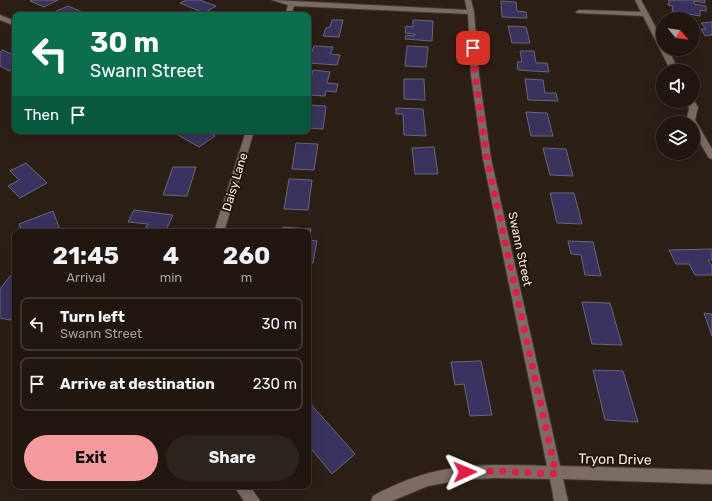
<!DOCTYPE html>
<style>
:root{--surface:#211710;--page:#2d241e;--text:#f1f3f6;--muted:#a29f9f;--line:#3e3630;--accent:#f59b9d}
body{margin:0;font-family:Rubik,sans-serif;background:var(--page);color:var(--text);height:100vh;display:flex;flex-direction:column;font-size:15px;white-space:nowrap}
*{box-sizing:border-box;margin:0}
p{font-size:13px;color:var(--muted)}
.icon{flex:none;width:22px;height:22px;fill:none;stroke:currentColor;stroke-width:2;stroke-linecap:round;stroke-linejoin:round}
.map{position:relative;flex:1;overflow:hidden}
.side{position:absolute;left:12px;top:229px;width:299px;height:260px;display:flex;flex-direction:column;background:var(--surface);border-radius:8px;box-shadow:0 4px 16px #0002,0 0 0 1px var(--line)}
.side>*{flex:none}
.banner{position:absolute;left:12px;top:12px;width:299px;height:122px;border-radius:8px;box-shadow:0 4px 16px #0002,0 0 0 1px var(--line);background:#0b6e4f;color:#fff;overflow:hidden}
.needle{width:26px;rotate:119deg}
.buttons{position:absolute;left:656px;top:12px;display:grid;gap:8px}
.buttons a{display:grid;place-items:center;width:44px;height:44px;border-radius:50%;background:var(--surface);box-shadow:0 4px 16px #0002,0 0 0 1px var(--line);font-size:20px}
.pin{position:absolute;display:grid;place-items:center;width:34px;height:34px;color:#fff;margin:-17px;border-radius:8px;box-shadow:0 2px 6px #0006}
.me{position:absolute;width:44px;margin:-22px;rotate:89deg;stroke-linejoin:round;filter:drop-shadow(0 0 3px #0008)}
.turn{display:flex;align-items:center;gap:14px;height:84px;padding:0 12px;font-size:18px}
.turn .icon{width:52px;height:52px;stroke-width:2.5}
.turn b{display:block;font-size:28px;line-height:34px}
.then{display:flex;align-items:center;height:38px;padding:0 12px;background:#0003;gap:8px;font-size:15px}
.eta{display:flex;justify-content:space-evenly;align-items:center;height:68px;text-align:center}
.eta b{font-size:24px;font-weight:700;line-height:28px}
.cta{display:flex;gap:8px;margin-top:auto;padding:8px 12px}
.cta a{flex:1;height:46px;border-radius:24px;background:var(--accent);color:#111;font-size:16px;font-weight:700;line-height:46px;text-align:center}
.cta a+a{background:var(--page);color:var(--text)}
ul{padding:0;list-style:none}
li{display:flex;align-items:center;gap:12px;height:54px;margin:0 8px 6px;padding:0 4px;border:2px solid var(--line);border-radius:8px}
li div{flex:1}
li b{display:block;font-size:15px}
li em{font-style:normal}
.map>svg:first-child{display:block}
.building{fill:#3a3360;stroke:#686777}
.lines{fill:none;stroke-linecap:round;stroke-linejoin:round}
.lane-casing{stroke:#453b35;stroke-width:2}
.street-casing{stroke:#453b35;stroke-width:2}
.lane{fill:#7c6c62;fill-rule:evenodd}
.street{fill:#7c6c62;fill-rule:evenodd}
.route{stroke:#e11d48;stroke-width:7;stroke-dasharray:0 12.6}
.labels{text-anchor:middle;stroke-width:4;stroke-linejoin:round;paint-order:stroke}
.street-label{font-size:12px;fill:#f4ebe5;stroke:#22160d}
.near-street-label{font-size:14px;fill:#f4ebe5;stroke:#22160d}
</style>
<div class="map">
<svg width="712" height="501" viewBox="0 0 712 501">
<rect width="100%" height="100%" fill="#2c1f16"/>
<!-- building -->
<g class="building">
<polygon points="32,0 58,0 44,7 30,1"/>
<polygon points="186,0 200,0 216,6 204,13 180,3"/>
<polygon points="669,0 705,0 705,3 694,1 694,4 706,6 706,11 700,10 700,16 672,11 673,6 668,5"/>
<polygon points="501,1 516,2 517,11 526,12 527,18 502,17"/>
<polygon points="68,6 90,15 60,15 54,12"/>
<polygon points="332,20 343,20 339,37 323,36 326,28 330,27"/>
<polygon points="413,20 433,21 432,41 405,39 406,35 414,36 415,34 405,33 406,26 413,27"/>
<polygon points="712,22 712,35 705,36 701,29 706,29 701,23"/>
<polygon points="508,26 526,27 530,43 512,43"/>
<polygon points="314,46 333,47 330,54 340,55 337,65 308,63"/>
<polygon points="407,46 428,47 426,67 405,66"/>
<polygon points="3,50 15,56 15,67 9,71 0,66 0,52"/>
<polygon points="520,51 534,51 536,63 547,63 549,72 518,70 517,62 522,62"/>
<polygon points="313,70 330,72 327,83 338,84 336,92 326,91 325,96 308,95 308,87"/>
<polygon points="404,79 424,79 425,100 404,99"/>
<polygon points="525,79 543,80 545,93 556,93 558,101 528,100"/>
<polygon points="308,105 326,106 323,129 308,128"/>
<polygon points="396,108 423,109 426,136 404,135 403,114 396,114"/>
<polygon points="526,112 547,113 553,136 531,136"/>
<polygon points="171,131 206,131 215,136 199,147"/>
<polygon points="296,143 318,144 314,170 292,169"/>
<polygon points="434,147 438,174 415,174 412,148"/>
<polygon points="543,148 566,149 573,176 550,175"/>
<polygon points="26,163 47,183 20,198 8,186 19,180 10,171"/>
<polygon points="173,167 196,167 187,196 163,195"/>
<polygon points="289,179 312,180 308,210 284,209"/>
<polygon points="550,193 574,193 582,224 557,223"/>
<polygon points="134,210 173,215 165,232 143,232 148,224 128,222"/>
<polygon points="53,211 60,230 55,232 22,232 19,224"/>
<polygon points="283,227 311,229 309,240 317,241 313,263 308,263 308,232 282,232"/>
<polygon points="568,241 593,242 601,276 585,275 581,255 571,254"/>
<polygon points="712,249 712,260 708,260 712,266 712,275 695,275 689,264 676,264 669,250"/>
<polygon points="10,276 15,277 15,313 10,320 0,318 0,289"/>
<polygon points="582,302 610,303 622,345 592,344"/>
<polygon points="704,313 712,314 712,336"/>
<polygon points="481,361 492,415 470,416 464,384 455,385 451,362"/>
<polygon points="593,370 623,371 638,422 605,420"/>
<polygon points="308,401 355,454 332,474 308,445"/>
</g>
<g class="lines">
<!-- lane casing -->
<g class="lane-casing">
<polygon id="lane" points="579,10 646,12 649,14 646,16 577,13 576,12"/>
</g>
<!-- street casing -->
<g class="street-casing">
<g id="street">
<path d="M272,0L467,10L465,0H471L474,12L479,75L491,159L560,466L712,470V484L563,479L568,501H554L550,479L496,478L461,480L428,486L392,501H371L373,496C435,462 479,464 547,466L483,159L471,75L468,14L294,6L291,15H285L288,5Z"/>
<polygon points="635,0 641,0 663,41 663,49 668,49 679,71 671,71"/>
<polygon points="0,15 15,21 15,26 0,20"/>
<path d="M693,99L698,107L695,120L712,149V159L709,158L693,131V123H688C685,114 692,112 687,101H693Z"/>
<polygon points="246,131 254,131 224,232 214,232"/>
<polygon points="234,486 250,486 260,501 244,501"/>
</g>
</g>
<!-- lane -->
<use href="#lane" class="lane"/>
<!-- street -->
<use href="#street" class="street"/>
</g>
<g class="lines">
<!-- route -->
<polyline class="route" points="465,472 496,471 556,474 487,159 475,75 473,48"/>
</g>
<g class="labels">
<!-- street labels -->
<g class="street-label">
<text transform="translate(235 182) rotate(-73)" y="4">Daisy Lane</text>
<text transform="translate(520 249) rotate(78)" y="4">Swann Street</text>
</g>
<!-- near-street labels -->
<g class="near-street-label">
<text transform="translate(615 459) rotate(1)" y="5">Tryon Drive</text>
</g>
</g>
</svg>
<div class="buttons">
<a><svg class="needle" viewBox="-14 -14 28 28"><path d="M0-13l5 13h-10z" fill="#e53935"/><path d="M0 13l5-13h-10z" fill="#a29f9f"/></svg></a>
<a><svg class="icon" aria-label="sound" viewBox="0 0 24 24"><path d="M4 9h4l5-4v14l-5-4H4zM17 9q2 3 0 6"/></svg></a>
<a><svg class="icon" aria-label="layers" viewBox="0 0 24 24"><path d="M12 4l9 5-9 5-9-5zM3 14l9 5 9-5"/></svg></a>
</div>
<div class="pin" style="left:473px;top:48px;background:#d93025"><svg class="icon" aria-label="arrive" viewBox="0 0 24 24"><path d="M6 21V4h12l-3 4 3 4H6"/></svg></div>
<svg class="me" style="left:465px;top:472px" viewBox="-20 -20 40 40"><path d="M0-17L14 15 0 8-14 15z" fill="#e11d48" stroke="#fff" stroke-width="4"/></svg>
<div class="banner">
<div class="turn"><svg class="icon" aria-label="left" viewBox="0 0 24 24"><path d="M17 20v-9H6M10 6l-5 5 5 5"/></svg><div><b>30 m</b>Swann Street</div></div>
<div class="then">Then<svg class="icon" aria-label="arrive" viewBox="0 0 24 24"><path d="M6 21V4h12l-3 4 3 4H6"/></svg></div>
</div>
<section class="side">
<div class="eta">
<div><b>21:45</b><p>Arrival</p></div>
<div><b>4</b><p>min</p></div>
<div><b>260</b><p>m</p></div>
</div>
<ul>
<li><svg class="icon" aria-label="left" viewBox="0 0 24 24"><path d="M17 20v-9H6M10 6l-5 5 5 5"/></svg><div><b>Turn left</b><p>Swann Street</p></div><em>30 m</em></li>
<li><svg class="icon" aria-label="arrive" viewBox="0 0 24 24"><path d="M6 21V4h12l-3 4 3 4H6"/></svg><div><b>Arrive at destination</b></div><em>230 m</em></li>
</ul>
<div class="cta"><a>Exit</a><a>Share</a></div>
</section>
</div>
